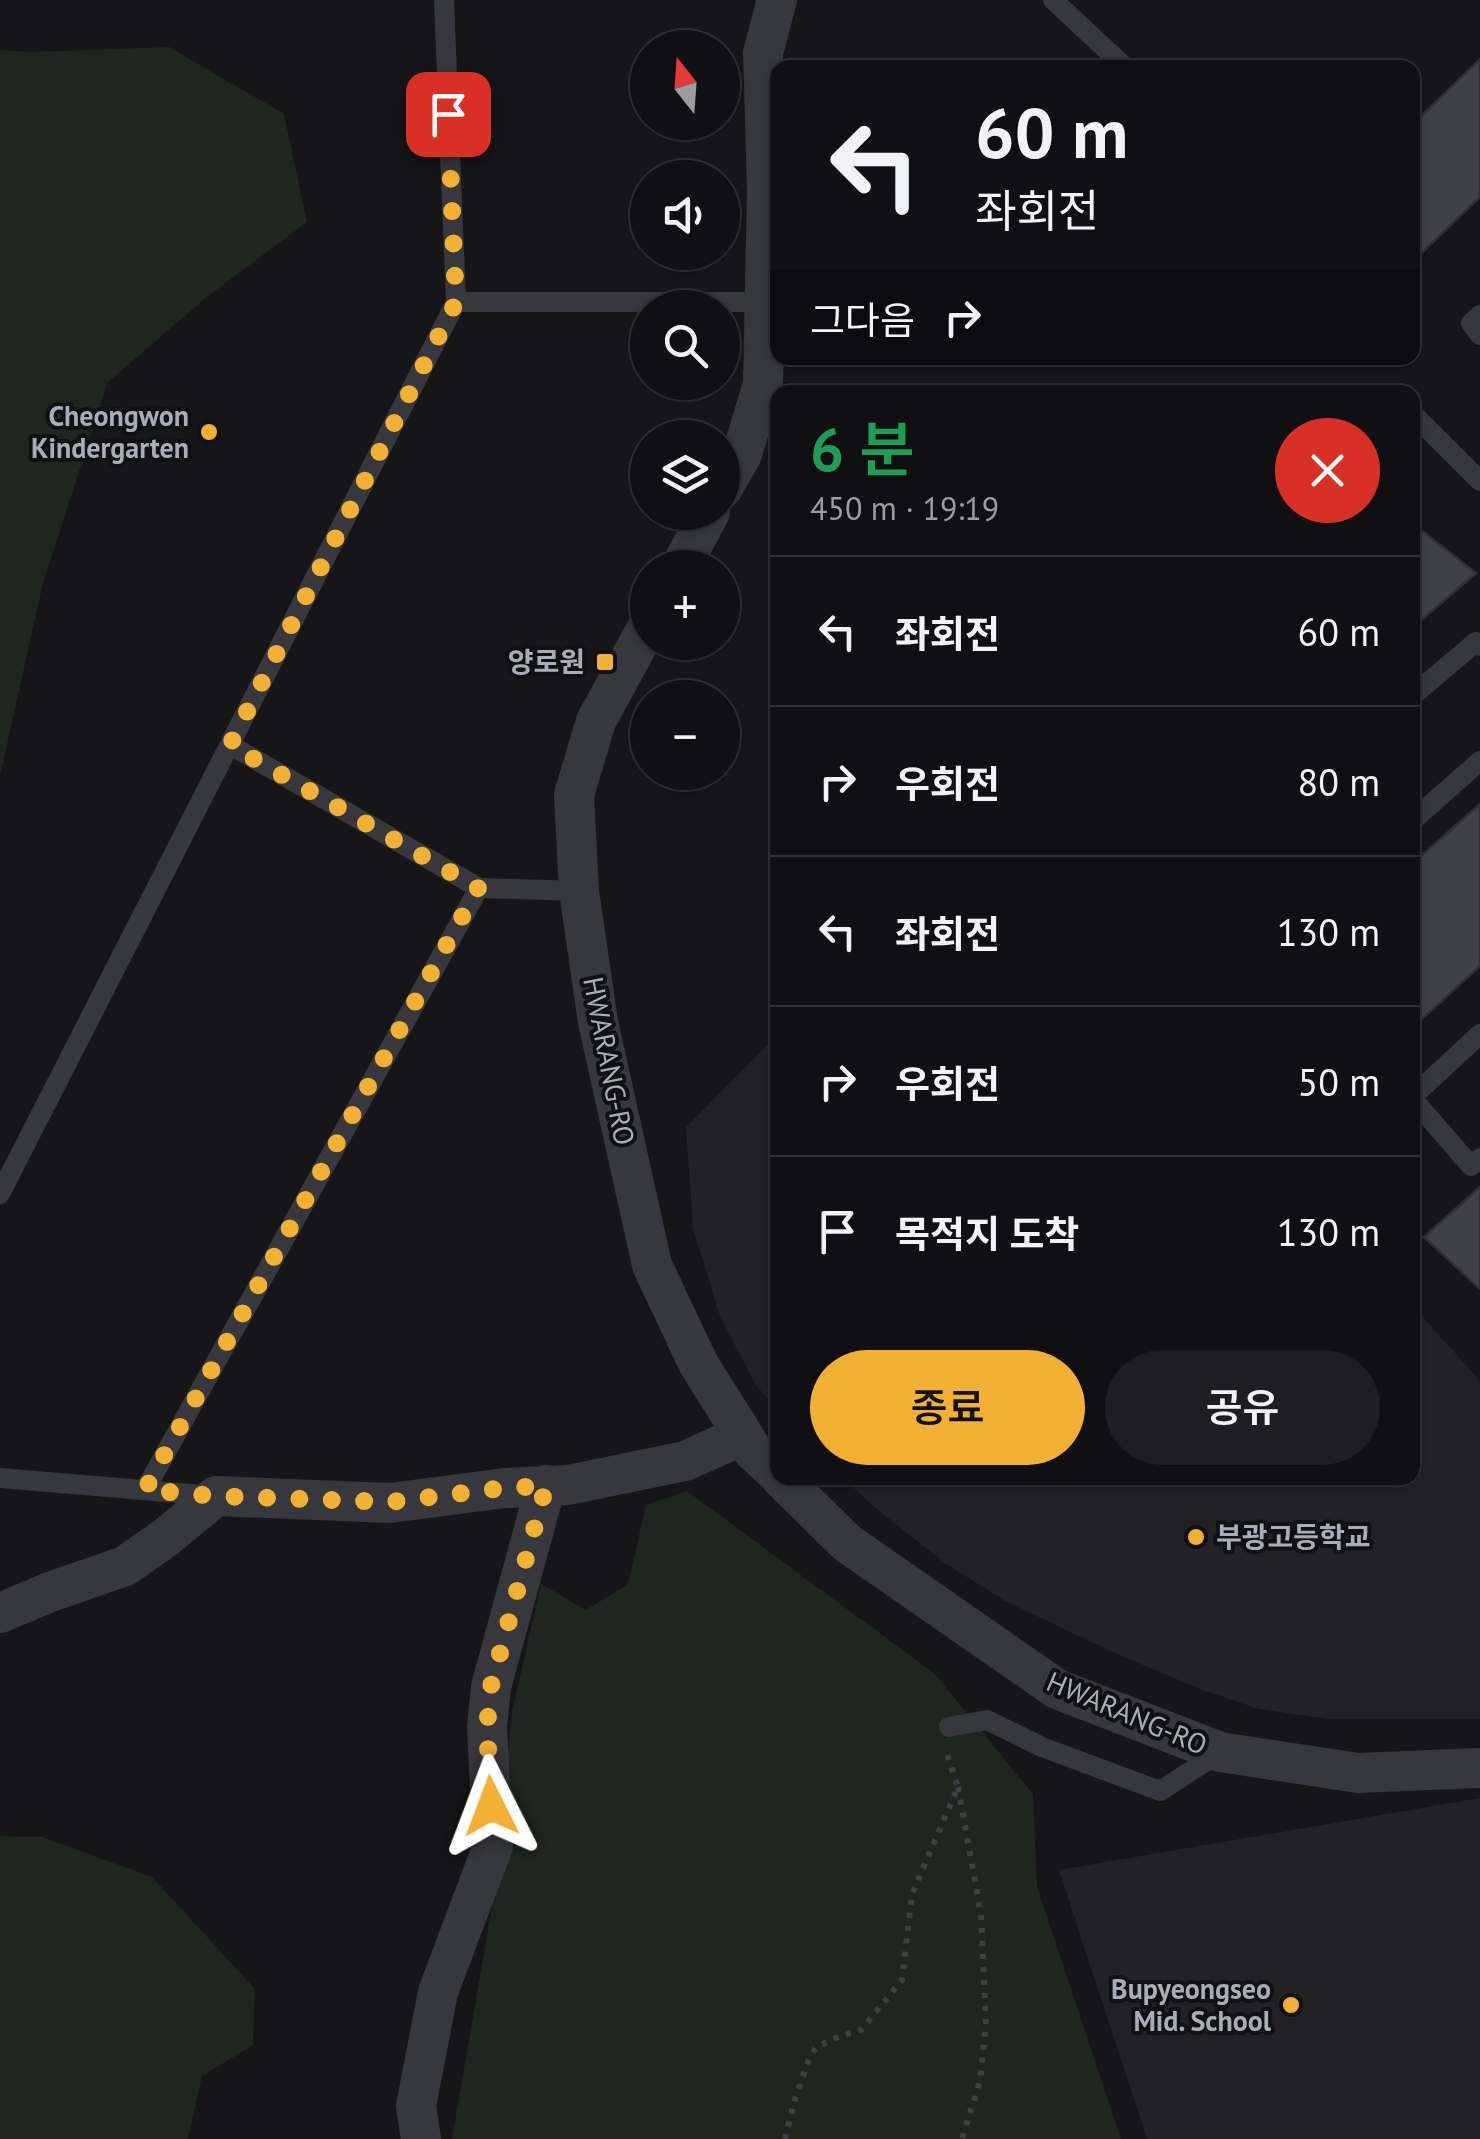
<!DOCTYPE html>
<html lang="ko">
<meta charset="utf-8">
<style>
:root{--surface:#101012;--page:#1e1e20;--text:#f1f3f6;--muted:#9c9d9f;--line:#303032;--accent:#f2b134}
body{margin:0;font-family:"PT Sans","Noto Sans KR",sans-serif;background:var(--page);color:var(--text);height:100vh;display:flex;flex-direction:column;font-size:38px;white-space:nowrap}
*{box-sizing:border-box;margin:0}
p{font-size:32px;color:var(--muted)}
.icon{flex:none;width:55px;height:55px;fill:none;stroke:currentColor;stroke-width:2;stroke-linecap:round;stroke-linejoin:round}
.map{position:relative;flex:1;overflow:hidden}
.details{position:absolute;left:770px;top:385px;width:650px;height:1100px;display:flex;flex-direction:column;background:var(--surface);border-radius:20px;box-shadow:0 2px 8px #0004,0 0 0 2px var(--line)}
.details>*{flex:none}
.banner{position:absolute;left:770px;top:60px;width:650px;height:305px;border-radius:20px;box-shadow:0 2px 8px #0004,0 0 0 2px var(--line);background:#101012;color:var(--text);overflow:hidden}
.needle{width:65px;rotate:343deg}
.tools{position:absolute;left:630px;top:30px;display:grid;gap:20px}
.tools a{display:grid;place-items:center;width:110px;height:110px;border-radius:50%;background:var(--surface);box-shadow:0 2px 8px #0004,0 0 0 2px var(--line);font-size:50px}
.pin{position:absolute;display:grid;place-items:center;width:85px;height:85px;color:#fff;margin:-42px;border-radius:20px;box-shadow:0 5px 15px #0006}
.me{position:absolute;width:110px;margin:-55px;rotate:357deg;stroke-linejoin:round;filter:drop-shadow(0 0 8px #0008)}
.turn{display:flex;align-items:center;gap:35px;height:210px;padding:0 40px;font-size:45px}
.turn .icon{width:130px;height:130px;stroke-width:2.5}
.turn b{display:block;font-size:70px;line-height:85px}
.then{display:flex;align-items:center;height:95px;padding:0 40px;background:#0003;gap:20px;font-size:38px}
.round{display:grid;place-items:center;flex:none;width:105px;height:105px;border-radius:52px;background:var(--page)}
.summary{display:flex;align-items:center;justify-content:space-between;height:170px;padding:0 40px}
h1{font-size:60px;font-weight:600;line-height:75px;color:#1e9e55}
.action{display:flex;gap:20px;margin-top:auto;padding:20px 40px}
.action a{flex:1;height:115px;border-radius:60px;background:var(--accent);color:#111;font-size:40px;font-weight:600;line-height:115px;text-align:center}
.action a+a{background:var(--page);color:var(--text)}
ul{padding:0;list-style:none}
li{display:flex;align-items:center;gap:30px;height:150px;padding:0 40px;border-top:2px solid var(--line)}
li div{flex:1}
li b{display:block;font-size:38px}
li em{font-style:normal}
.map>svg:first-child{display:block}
.built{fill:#222225}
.green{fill:#1e261f}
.building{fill:#404145;stroke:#303034;stroke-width:2.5}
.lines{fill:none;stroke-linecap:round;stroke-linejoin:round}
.path{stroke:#3d3f44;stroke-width:6;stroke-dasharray:5 8;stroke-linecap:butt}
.service{stroke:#37383d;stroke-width:20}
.minor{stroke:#37383d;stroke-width:40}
.route{stroke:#f2b134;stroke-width:18;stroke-dasharray:0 32.4}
.poi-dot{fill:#f2b134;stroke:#111113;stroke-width:4}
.labels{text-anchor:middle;stroke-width:8;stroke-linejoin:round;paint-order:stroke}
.poi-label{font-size:28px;font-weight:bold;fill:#a8adb8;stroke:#111113;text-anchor:end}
.street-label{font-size:28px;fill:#a8adb8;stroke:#111113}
</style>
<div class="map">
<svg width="1480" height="2139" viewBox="0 0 1480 2139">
<rect width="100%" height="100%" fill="#161618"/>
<!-- built -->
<g class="built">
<polygon points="777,1035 777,1410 755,1384 720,1316 693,1228 686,1127"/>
<polygon points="1413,1306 1480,1381 1480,1719 1328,1719 1259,1709 1200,1689 1119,1655 1005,1601 945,1563 879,1511 843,1478 1412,1478"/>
<polygon points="1480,1798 1480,2139 1147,2139 1059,1870"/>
</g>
<!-- green -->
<g class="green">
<polygon points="169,47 284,114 307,222 208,296 108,382 43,583 0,776 0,50 31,52"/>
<polygon points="687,1491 935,1674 1033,1794 1037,1887 1121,2139 452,2139 494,1895 512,1712 541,1584 586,1610 628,1584 646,1505"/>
<polygon points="0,1836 42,1837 152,1877 255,1989 253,2045 202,2076 188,2139 0,2139"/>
</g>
<!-- building -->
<g class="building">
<polygon points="1480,59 1480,197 1412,262 1412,125"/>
<polygon points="1412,523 1476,573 1412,628"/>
<polygon points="1480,804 1480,966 1412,1028 1412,864"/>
<polygon points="1480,1187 1480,1289 1424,1237"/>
</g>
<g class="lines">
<!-- path -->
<g class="path">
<polyline points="958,1787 981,1915 986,2024 980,2081 962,2139"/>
<polyline points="785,2139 795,2099 808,2062 816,2047 842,2035 861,2030 902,1980 912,1894 958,1787 947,1754"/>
</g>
<!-- service -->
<g class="service">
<polyline points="1053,0 1126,68"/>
<polyline points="456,302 764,302"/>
<polyline points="1480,315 1471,323 1480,335"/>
<polyline points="1412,413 1480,481"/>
<polyline points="1412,696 1476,642 1480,646"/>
<polyline points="230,745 479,888"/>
<polyline points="1412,821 1480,761"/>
<polyline points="1412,1097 1480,1034"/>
<polyline points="1412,1098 1471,1166 1480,1158"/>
<polyline points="0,1194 456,302 444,0"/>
<polyline points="0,1478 214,1496"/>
<polyline points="145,1490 479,888 579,891"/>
<polyline points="949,1727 987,1720 1042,1747 1160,1791 1219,1753"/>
</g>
<!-- minor -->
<g class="minor">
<polyline points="722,489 742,454 763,384 767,189 763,53 777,0"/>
<polyline points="680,568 710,512"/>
<polyline points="648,626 596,721 574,795 579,891 598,1022 652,1265 698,1363 753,1451 778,1474"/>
<polyline points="781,1478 847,1543 1057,1689 1220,1752 1358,1773 1480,1768"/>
<polyline points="0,1613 50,1592 125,1566 165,1538 216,1496 390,1503 505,1488 568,1485 685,1461 743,1435"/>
<polyline points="421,2139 416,2106 438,1992 493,1846 487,1727 491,1687 546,1485"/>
</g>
</g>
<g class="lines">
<!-- route -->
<polyline class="route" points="448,114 456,302 230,745 478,888 145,1490 216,1496 390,1502 504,1488 546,1486 491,1686 487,1727 491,1806"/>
</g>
<!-- markers -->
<g class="poi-dot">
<circle cx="209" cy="432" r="10"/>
<rect x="595" y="652" width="20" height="20" rx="5"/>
<circle cx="1196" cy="1537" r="10"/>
<circle cx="1291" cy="2005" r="10"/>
</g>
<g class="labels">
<!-- poi labels -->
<g class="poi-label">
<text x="189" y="426">Cheongwon<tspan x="189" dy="32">Kindergarten</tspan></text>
<text x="585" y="672">양로원</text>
<text x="1216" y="1547" text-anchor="start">부광고등학교</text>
<text x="1271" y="1999">Bupyeongseo<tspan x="1271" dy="32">Mid. School</tspan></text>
</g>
<!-- street labels -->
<g class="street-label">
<text transform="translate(609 1061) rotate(79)" y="10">HWARANG-RO</text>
<text transform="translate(1127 1713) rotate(23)" y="10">HWARANG-RO</text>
</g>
</g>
</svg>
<div class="tools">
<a><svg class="needle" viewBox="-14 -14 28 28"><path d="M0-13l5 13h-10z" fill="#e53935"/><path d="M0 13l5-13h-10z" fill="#9c9d9f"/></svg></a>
<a><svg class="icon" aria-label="sound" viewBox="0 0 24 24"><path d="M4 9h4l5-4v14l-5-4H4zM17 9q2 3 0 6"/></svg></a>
<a><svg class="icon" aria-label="search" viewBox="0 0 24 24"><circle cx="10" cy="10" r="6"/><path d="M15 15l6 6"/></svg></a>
<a><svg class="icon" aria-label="layers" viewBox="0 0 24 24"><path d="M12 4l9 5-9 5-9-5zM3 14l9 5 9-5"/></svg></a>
<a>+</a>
<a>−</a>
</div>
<div class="pin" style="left:448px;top:114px;background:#d93025"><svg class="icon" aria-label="arrive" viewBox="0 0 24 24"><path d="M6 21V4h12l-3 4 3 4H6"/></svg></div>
<svg class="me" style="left:491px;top:1806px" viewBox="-20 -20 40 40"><path d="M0-17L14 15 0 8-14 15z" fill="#f2b134" stroke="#fff" stroke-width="4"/></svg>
<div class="banner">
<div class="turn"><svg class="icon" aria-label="left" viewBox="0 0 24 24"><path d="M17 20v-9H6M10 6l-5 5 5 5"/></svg><div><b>60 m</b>좌회전</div></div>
<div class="then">그다음<svg class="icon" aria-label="right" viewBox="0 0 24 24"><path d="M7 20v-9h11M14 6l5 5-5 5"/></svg></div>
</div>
<section class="details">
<div class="summary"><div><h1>6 분</h1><p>450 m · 19:19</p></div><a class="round" style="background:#d93025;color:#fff"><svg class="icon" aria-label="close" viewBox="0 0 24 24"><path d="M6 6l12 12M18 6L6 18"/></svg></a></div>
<ul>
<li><svg class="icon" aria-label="left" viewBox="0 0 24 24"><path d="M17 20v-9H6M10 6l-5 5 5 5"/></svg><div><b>좌회전</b></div><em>60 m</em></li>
<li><svg class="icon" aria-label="right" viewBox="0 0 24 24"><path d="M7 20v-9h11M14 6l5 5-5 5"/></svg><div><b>우회전</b></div><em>80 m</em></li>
<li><svg class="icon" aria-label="left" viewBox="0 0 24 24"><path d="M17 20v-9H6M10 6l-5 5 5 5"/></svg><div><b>좌회전</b></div><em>130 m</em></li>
<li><svg class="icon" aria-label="right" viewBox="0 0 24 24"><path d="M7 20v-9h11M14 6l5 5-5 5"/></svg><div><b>우회전</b></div><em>50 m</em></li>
<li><svg class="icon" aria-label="arrive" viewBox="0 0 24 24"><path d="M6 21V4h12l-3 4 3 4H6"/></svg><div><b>목적지 도착</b></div><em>130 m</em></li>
</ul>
<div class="action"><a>종료</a><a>공유</a></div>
</section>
</div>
